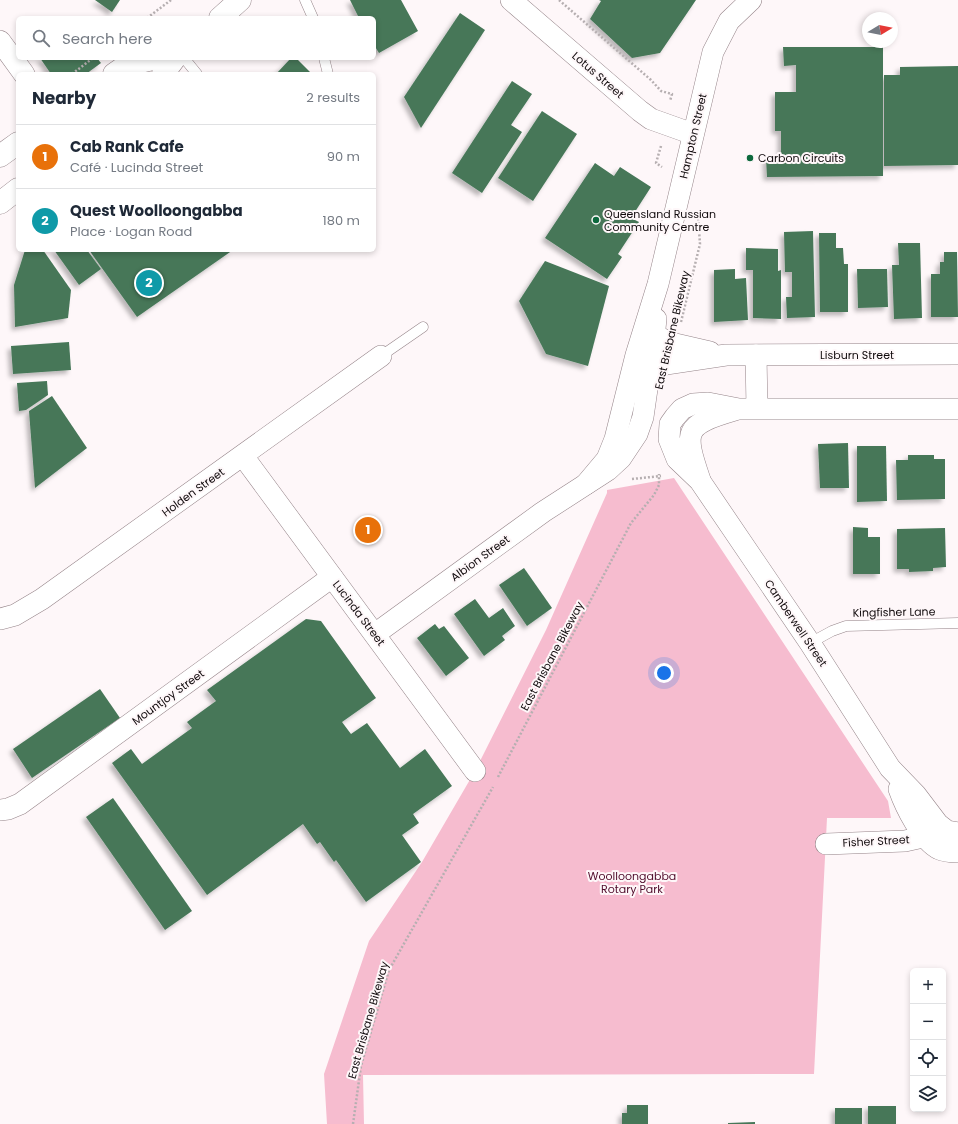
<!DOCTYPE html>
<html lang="en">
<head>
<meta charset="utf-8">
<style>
	body { margin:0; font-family:Poppins,sans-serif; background:#f2f2f3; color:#1f2937 }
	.controls { position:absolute; right:12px; bottom:12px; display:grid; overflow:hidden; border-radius:6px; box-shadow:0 2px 6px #0003 }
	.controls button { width:36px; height:36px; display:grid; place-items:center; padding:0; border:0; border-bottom:1px solid #e0e1e3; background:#fff; color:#1f2937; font:20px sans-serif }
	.compass { position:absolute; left:862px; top:12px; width:36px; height:36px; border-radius:50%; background:#fff; box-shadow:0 2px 6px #0003; rotate:80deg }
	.you { position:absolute; left:664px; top:673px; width:14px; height:14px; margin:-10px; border:3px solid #fff; border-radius:50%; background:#1a73e8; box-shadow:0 0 0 6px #1a73e833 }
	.badge { display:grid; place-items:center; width:26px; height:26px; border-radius:50%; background:#b45309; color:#fff; font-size:13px; font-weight:700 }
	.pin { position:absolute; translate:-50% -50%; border:2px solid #fff; box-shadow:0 1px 4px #0006 }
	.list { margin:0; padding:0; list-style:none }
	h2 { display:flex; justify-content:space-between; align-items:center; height:52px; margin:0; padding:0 16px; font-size:17px }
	h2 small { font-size:13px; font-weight:400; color:#747a83 }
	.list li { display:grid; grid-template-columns:26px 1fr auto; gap:12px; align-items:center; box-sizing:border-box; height:64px; padding:0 16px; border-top:1px solid #e0e1e3 }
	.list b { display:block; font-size:15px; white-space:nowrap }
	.list p { margin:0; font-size:13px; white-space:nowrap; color:#747a83 }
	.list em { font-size:13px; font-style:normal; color:#747a83 }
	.icon { flex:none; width:22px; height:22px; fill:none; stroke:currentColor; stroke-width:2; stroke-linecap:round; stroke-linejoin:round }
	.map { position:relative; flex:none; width:958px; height:1124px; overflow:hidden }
	.search { position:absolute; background:#fff; box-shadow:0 2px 6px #0003; left:16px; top:16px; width:360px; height:44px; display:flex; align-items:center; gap:10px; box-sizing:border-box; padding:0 14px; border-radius:6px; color:#747a83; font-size:15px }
	.panel { position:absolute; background:#fff; box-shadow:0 2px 6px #0003; left:16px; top:72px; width:360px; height:180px; border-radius:6px }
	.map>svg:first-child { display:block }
	.green { fill:#f6bccf }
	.building { fill:#467758; filter:url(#shadow) }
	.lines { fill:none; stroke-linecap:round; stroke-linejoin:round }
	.lane-casing { stroke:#958489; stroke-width:11 }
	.street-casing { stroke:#958489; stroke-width:22 }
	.primary-casing { stroke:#958489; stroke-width:23 }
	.path { stroke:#b6afb1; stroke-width:2.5; stroke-dasharray:2 2; stroke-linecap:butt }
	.lane { stroke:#fff; stroke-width:10 }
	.street { stroke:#fff; stroke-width:21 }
	.primary { stroke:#fff; stroke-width:22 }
	.poi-dot { fill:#0d693d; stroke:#fef7f9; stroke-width:1.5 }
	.labels { text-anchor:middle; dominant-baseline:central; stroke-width:4; stroke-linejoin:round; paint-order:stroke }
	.street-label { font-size:11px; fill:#100a0c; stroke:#fef7f9 }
	.poi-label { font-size:11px; fill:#100a0c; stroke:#fef7f9; text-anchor:start }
	.park-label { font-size:11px; fill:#500c2b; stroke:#fef7f9 }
</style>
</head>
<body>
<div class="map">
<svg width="958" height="1124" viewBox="0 0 958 1124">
	<defs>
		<filter id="shadow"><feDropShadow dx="-3.5" dy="3.5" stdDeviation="2" flood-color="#0004"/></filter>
	</defs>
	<rect width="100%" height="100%" fill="#fef7f9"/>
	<polygon class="green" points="674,478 888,801 891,818 827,818 814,1074 363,1075 364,1124 327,1124 324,1074 369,941 422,862 475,771 546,630 607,493 607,490"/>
	<g class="building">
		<polygon points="95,0 120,0 112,12"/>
		<polygon points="350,0 401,0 418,31 379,53 374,45 374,18 359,18"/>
		<polygon points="599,0 696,0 660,53 632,58 590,19 601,1"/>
		<polygon points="460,13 485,30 421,128 404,97"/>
		<polygon points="783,47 883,47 883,176 767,177 766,158 781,158 781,131 775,131 775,92 796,92 796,65 784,66"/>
		<polygon points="40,58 97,58 101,63 86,74 51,74"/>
		<polygon points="291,58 296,58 312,74 276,74"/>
		<polygon points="958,66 958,165 884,166 884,75 900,75 900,67"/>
		<polygon points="512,81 532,94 511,125 522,132 482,193 452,173"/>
		<polygon points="542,111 577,134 533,201 498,178"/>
		<polygon points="595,163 614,176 620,167 651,187 631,218 639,222 618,254 622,257 607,279 545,238"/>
		<polygon points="813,231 815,317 787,318 786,297 792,297 792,272 785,272 784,232"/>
		<polygon points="819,233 836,233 836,248 843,248 844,264 848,264 848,312 820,312"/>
		<polygon points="898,243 920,243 922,318 894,319 892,265 899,265"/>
		<polygon points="746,248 778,249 778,271 781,270 781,319 753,318 753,270 746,270"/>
		<polygon points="25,250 43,250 71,290 68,318 15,327 14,285"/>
		<polygon points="54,250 87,250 101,269 79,285"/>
		<polygon points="89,250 233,250 137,317"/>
		<polygon points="944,252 957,252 958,317 931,317 931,274 940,274 940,262 944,262"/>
		<polygon points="545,261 609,286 588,366 546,354 519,301"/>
		<polygon points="735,269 735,279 746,278 748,320 714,322 714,270"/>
		<polygon points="857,269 887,269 888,307 858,308"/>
		<polygon points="69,342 71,370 13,374 11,346"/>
		<polygon points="47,381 48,395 26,410 19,411 17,383"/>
		<polygon points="52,396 87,448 35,488 29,411"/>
		<polygon points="848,443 849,488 820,488 818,444"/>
		<polygon points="857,446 886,446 887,501 857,502"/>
		<polygon points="908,455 934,455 934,459 945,459 945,499 897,500 896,460 908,460"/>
		<polygon points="853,527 868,528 868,537 880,537 880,574 853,574"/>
		<polygon points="945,528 946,567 933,568 933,571 909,572 909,569 897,569 897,529"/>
		<polygon points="524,568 552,608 527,626 499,585"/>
		<polygon points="475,599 489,618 503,608 515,626 502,636 505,640 484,656 454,614"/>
		<polygon points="306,619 321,621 376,698 342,722 351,734 367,723 400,768 425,749 452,786 413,814 419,823 402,835 421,862 366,902 336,860 334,862 320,842 317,844 303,824 207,895 112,763 131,749 142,764 192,728 187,722 216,701 207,690"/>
		<polygon points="435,624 439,629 444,626 469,658 446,676 417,638"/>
		<polygon points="100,689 120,718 32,778 13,749"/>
		<polygon points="113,798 192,911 165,930 86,817"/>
		<polygon points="627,1105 648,1105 648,1124 622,1124 622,1113 627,1113"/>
		<rect x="868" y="1106" width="28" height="18"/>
		<rect x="835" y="1108" width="27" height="16"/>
		<polygon points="755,1122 755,1124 728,1124 728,1123"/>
	</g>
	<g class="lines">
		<g class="lane-casing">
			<g id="lane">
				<polyline points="305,0 313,18"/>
				<polyline points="184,58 197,74"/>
				<polyline points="324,58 328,74"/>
				<polyline points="381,356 423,327"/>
				<polyline points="810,643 832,631 846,626 958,623"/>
			</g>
		</g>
		<g class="street-casing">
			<g id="street">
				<polyline points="511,0 640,111 651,119 693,134"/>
				<polyline points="0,41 24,74"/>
				<polyline points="654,335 671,343 710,352"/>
				<polyline points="756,355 757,408"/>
				<polyline points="650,371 666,364 726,355 958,354"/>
				<polyline points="958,409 739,409 708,403 693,404 682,409 675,417 670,424 669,439 677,459 700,481 810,643 890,768 916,795 938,824 947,831 958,833"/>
				<polyline points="243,456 475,771"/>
				<path d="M700,480C683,430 684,425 735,410"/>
				<polyline points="586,484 607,459 615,439 636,355 658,284 713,52 729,21 751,0"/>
				<polyline points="0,619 15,615 42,599 381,356"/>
				<polyline points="375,634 543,512 608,470 621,458 637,434 643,417 653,347 656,319"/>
				<path d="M899,789C905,806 922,841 939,849C945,852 952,852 958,852"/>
				<polyline points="0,810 8,809 20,804 332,577"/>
				<polyline points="826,844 905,841 923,837 942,828"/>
			</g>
		</g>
		<g class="primary-casing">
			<g id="primary">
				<polyline points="220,18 240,0"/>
				<polyline points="114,74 127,65 157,58"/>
				<polyline points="163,74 175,58"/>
				<polyline points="0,156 18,143"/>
				<polyline points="0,203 18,189"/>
			</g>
		</g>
		<g class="path">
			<polyline points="559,0 651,80 661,91 672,94 670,101"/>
			<polyline points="147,18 171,0"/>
			<polyline points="72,74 93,58"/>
			<polyline points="661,146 656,163 662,167"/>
			<polyline points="681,322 700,244 698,216"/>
			<polyline points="632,479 661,476"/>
			<polyline points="498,777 631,523 654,495 659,485 659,474"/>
			<polyline points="353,1124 361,1066 389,970 493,787"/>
		</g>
		<use href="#lane" class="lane"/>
		<use href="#street" class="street"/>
		<use href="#primary" class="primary"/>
	</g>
	<g class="poi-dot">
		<circle cx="750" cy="158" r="4"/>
		<circle cx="596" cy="220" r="4"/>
	</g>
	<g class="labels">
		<g class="street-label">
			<text transform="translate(598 75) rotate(41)">Lotus Street</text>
			<text transform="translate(693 136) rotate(-77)">Hampton Street</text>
			<text transform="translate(672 330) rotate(-77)">East Brisbane Bikeway</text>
			<text x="857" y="355">Lisburn Street</text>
			<text transform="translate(193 492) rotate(-36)">Holden Street</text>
			<text transform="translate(480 558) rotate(-36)">Albion Street</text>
			<text transform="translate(894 612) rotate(-1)">Kingfisher Lane</text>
			<text transform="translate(359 613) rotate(53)">Lucinda Street</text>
			<text transform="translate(796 623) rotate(56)">Camberwell Street</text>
			<text transform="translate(552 656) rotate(-62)">East Brisbane Bikeway</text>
			<text transform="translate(168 697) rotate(-36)">Mountjoy Street</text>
			<text transform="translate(876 841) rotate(-3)">Fisher Street</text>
			<text transform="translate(368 1020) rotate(-74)">East Brisbane Bikeway</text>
		</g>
		<g class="poi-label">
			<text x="758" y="158">Carbon Circuits</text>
			<text x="604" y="214">Queensland Russian<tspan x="604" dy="13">Community Centre</tspan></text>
		</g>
		<g class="park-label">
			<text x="632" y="876">Woolloongabba<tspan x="632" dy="13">Rotary Park</tspan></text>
		</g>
	</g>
</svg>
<div class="controls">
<button>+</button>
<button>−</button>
<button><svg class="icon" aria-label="locate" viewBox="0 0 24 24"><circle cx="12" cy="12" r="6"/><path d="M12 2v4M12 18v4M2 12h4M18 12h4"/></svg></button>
<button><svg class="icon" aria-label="layers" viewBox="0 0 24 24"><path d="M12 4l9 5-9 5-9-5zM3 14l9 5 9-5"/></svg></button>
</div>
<svg class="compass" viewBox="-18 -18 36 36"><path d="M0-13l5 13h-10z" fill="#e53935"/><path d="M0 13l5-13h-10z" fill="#747a83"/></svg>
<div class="you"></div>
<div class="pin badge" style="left:368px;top:530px;background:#e8710a">1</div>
<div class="pin badge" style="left:149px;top:283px;background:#0f9aa8">2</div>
<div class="search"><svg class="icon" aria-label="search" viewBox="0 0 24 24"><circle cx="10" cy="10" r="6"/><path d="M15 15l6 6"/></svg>Search here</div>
<section class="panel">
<h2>Nearby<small>2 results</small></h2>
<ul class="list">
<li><span class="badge" style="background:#e8710a">1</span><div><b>Cab Rank Cafe</b><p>Café · Lucinda Street</p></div><em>90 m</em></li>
<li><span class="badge" style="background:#0f9aa8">2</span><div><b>Quest Woolloongabba</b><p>Place · Logan Road</p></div><em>180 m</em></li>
</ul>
</section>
</div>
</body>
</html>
